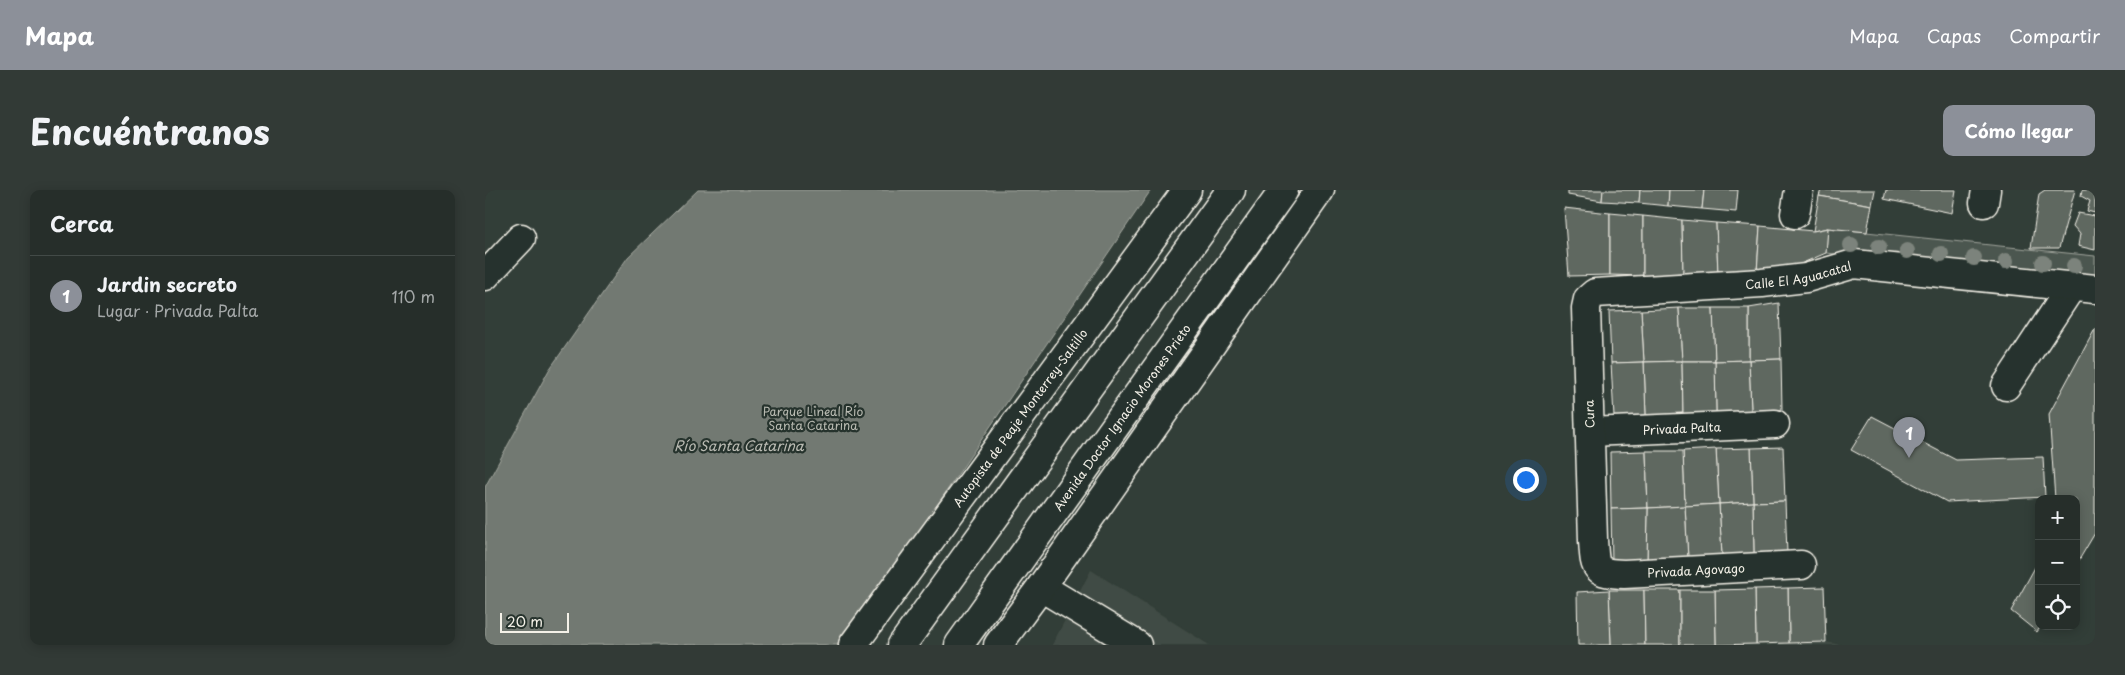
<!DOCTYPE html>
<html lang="es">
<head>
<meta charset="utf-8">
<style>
	body { margin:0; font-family:"Playpen Sans",sans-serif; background:#323a36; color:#f1f3f6 }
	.controls { position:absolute; right:15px; bottom:15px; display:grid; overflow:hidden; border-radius:10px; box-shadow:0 2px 12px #0003 }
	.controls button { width:45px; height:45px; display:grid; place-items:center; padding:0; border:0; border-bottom:1px solid #424a47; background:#262e2a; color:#f1f3f6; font:25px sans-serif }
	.scale { position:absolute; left:15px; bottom:12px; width:69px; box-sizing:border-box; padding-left:5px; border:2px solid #f4f1e8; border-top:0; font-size:14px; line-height:18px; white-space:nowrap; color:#f4f1e8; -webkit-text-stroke:4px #26332d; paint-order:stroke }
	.you { position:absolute; left:1040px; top:289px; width:18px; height:18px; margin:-12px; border:4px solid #fff; border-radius:50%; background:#1a73e8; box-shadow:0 0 0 8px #1a73e833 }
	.badge { display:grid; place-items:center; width:32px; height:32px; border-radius:50%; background:#8c9099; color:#fff; font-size:16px; font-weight:700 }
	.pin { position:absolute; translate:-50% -41px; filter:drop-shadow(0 1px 2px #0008) }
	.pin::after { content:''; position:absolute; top:26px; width:18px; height:15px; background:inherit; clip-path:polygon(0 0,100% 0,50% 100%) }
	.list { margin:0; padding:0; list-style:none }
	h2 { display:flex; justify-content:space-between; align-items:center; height:65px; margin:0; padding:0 20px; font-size:21px }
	h2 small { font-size:16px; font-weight:400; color:#a4a8a8 }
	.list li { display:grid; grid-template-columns:32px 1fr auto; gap:15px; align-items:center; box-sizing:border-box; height:80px; padding:0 20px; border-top:1px solid #424a47 }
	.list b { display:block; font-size:19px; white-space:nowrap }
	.list p { margin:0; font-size:16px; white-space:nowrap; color:#a4a8a8 }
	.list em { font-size:16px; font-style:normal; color:#a4a8a8 }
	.icon { flex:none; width:28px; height:28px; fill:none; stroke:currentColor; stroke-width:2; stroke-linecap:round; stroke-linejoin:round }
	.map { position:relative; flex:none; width:1610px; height:455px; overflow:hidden; border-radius:10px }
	header { display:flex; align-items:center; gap:30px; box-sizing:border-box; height:70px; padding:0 25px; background:#8c9099; color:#fff }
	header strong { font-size:24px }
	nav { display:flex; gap:28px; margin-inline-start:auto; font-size:18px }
	.intro { display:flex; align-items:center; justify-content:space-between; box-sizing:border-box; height:120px; padding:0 30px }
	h1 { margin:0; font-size:35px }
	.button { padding:12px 22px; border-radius:10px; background:#8c9099; color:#fff; font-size:18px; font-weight:700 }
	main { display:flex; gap:30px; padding:0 30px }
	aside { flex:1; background:#262e2a; border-radius:10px; box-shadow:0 2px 12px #0003 }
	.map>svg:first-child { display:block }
	.built { fill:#404b44 }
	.green { fill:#4c564f; stroke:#a0a49c }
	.water { fill:#727972; stroke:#a6a9a1 }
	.building { fill:#5f6861; stroke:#f4f1e8 }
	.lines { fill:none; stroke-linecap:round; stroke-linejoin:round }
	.minor-casing { stroke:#f4f1e8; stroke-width:31 }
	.major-casing { stroke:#f4f1e8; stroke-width:31 }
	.highway-casing { stroke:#f4f1e8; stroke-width:31 }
	.minor { stroke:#26332d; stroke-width:28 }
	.major { stroke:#26332d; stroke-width:28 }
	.highway { stroke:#26332d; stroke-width:28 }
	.tree { fill:#7c837b }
	.labels { text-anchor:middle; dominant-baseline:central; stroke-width:4.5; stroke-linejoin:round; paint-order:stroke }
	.street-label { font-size:12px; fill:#f4f1e8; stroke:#26332d }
	.park-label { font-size:12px; fill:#b9bbb2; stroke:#26332d }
	.water-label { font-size:14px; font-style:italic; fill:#babbb3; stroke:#26332d }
</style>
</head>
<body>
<header>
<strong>Mapa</strong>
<nav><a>Mapa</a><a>Capas</a><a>Compartir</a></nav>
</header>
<div class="intro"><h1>Encuéntranos</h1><a class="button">Cómo llegar</a></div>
<main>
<aside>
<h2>Cerca<small></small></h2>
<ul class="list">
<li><span class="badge">1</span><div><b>Jardin secreto</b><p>Lugar · Privada Palta</p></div><em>110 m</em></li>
</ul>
</aside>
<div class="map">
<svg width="1610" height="455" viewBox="0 0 1610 455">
	<rect width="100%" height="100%" fill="#323e38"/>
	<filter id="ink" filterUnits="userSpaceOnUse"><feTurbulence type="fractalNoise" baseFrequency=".02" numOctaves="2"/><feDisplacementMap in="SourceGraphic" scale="10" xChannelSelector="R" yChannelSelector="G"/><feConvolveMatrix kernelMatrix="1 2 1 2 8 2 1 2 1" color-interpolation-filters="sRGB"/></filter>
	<g filter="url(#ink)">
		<g class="built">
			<polygon points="606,380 724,455 567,455"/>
			<polygon points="1341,452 1356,455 1241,455 1304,453"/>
		</g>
		<polygon class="green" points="1343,38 1610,66 1610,91 1341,63"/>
		<polygon class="water" points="213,0 666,0 357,455 0,455 0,297 64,180 143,67"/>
		<g class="building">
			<polygon points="1083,0 1118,0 1117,11 1083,5"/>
			<polygon points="1118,0 1155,0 1154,13 1117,11"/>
			<polygon points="1155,0 1184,0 1183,16 1154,13"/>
			<polygon points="1184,0 1219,0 1217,19 1183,16"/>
			<polygon points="1219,0 1253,0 1251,22 1217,19"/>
			<polygon points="1336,0 1390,0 1387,15 1334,6"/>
			<polygon points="1401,0 1471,0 1467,23 1399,9"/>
			<polygon points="1560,0 1590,0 1574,58 1546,58 1554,4"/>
			<polygon points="1597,0 1610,0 1610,23 1602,21 1605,11 1596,6"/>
			<polygon points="1334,6 1387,15 1382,42 1343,38 1328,41"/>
			<polygon points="1079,18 1125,23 1125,85 1084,86"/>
			<polygon points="1125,23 1158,26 1158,86 1125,85"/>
			<polygon points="1593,23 1610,26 1610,60 1593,56 1595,44 1588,36"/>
			<polygon points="1158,26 1197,30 1198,83 1158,86"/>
			<polygon points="1197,30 1231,33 1233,84 1198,83"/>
			<polygon points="1231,33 1275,36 1272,82 1233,84"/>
			<polygon points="1275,36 1328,41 1343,38 1341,63 1306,78 1272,82"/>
			<polygon points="1294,113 1296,169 1264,170 1264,118"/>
			<polygon points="1194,118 1197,171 1159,172 1156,120"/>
			<polygon points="1194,118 1228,118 1230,171 1197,171"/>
			<polygon points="1228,118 1264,118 1264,170 1230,171"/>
			<polygon points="1156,120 1159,172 1126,173 1124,121"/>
			<polygon points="1610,139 1610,343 1591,375 1591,309 1570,309 1564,224"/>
			<polygon points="1296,169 1297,220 1266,221 1264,170"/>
			<polygon points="1264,170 1266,221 1231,222 1230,171"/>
			<polygon points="1197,171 1198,224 1161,226 1159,172"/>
			<polygon points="1197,171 1230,171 1231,222 1198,224"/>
			<polygon points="1159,172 1161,226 1129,227 1126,173"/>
			<polygon points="1387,226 1471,270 1558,267 1560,307 1462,312 1366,260"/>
			<polygon points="1298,257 1300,311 1268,312 1266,258"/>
			<polygon points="1266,258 1268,312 1234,314 1231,259"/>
			<polygon points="1231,259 1234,314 1200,316 1198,261"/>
			<polygon points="1161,261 1163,318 1126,319 1125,262"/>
			<polygon points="1161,261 1198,261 1200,316 1163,318"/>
			<polygon points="1300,311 1302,363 1269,365 1268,312"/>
			<polygon points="1268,312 1269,365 1237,366 1234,314"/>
			<polygon points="1234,314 1237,366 1203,369 1200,316"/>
			<polygon points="1200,316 1203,369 1162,371 1163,318"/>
			<polygon points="1163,318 1162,371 1127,373 1126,319"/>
			<polygon points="1554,370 1554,436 1556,436 1552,442 1526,421"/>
			<polygon points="1339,397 1341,452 1304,453 1303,398"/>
			<polygon points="1303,398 1304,453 1271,454 1270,399"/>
			<polygon points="1270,399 1271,454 1231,455 1230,400"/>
			<polygon points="1124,400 1159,400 1160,455 1126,455"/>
			<polygon points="1124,400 1126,455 1093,455 1092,402"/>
			<polygon points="1159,400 1195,400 1195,455 1160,455"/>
			<polygon points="1195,400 1230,400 1231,455 1195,455"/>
		</g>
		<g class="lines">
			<g class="minor-casing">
				<g id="minor">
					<polyline points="1499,13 1501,0"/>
					<polyline points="1310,24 1314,0"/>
					<polyline points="0,86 36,48"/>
					<polyline points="1521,196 1587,96"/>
					<path id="s1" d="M1105,242L1290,234"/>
					<path id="s2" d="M1316,375L1139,384C1108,383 1110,378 1108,350L1101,118L1103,109L1110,103L1277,93L1321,88L1369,74L1610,99"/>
					<polyline points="556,397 652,455"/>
				</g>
			</g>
			<g class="major-casing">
				<g id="major">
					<path id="s3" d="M474,455L799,0"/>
					<polyline points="513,455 556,397 835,0"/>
				</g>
			</g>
			<g class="highway-casing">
				<g id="highway">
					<path id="s4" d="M368,455L702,0"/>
					<polyline points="417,455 746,0"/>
				</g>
			</g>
			<use href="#minor" class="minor"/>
			<use href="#major" class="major"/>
			<use href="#highway" class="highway"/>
		</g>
		<g class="tree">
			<circle cx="1366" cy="55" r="8"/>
			<circle cx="1394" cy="57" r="8"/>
			<circle cx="1422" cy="61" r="8"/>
			<circle cx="1456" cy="64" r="8"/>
			<circle cx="1489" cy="68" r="8"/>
			<circle cx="1521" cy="71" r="8"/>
			<circle cx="1558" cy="73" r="8"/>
			<circle cx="1589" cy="76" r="8"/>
		</g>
	</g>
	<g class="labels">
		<g class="street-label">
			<text stroke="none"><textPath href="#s2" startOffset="688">Calle El Aguacatal</textPath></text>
			<text transform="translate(1104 224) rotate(-92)">Cura</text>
			<text stroke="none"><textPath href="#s4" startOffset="282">Autopista de Peaje Monterrey-Saltillo</textPath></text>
			<text stroke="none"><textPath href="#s3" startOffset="280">Avenida Doctor Ignacio Morones Prieto</textPath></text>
			<text stroke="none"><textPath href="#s1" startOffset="92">Privada Palta</textPath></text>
			<text transform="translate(1211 380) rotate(-3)">Privada Agovago</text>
		</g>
		<g class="park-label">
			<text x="328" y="221">Parque Lineal Río<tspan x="328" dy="14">Santa Catarina</tspan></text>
		</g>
		<g class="water-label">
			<text x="254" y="255">Río Santa Catarina</text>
		</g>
	</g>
</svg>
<div class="controls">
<button>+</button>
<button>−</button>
<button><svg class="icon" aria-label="locate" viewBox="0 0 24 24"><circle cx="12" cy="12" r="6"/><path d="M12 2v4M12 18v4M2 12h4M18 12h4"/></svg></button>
</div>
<div class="scale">20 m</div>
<div class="you"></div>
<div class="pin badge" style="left:1424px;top:268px">1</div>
</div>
</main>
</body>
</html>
